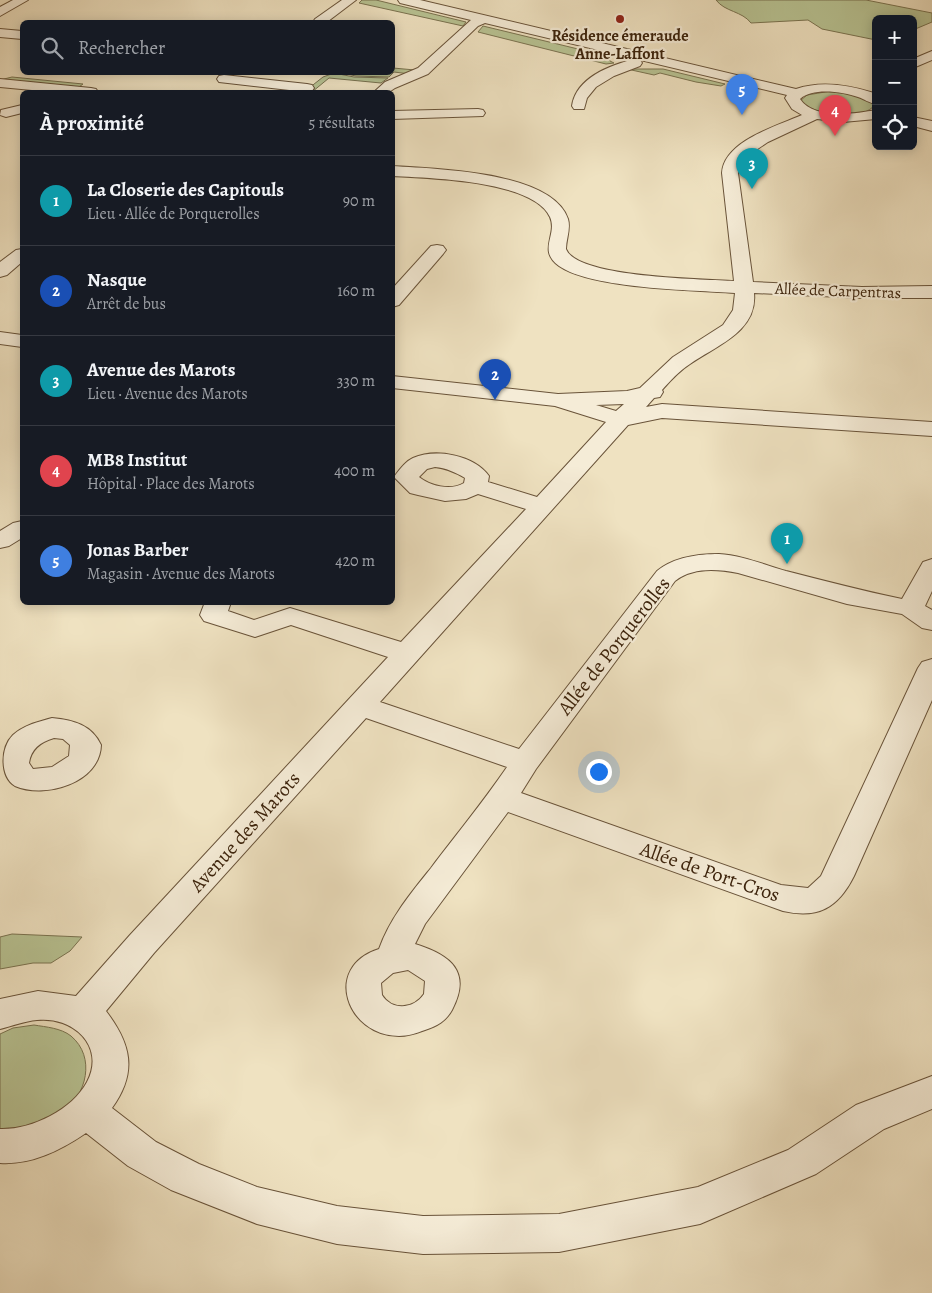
<!DOCTYPE html>
<html lang="fr">
<head>
<meta charset="utf-8">
<style>
	body { margin:0; font-family:Alegreya,serif; background:#242831; color:#f1f3f6 }
	.controls { position:absolute; right:15px; top:15px; display:grid; overflow:hidden; border-radius:8px; box-shadow:0 2px 12px #0003 }
	.controls button { width:45px; height:45px; display:grid; place-items:center; padding:0; border:0; border-bottom:1px solid #363941; background:#171b24; color:#f1f3f6; font:25px sans-serif }
	.you { position:absolute; left:598px; top:771px; width:18px; height:18px; margin:-12px; border:4px solid #fff; border-radius:50%; background:#1a73e8; box-shadow:0 0 0 8px #1a73e833 }
	.badge { display:grid; place-items:center; width:32px; height:32px; border-radius:50%; background:#ea580c; color:#fff; font-size:16px; font-weight:700 }
	.pin { position:absolute; translate:-50% -41px; filter:drop-shadow(0 1px 2px #0008) }
	.pin::after { content:''; position:absolute; top:26px; width:18px; height:15px; background:inherit; clip-path:polygon(0 0,100% 0,50% 100%) }
	.list { margin:0; padding:0; list-style:none }
	h2 { display:flex; justify-content:space-between; align-items:center; height:65px; margin:0; padding:0 20px; font-size:21px }
	h2 small { font-size:16px; font-weight:400; color:#9ea1a6 }
	.list li { display:grid; grid-template-columns:32px 1fr auto; gap:15px; align-items:center; box-sizing:border-box; height:90px; padding:0 20px; border-top:1px solid #363941 }
	.list b { display:block; font-size:19px; white-space:nowrap }
	.list p { margin:0; font-size:16px; white-space:nowrap; color:#9ea1a6 }
	.list em { font-size:16px; font-style:normal; color:#9ea1a6 }
	.icon { flex:none; width:28px; height:28px; fill:none; stroke:currentColor; stroke-width:2; stroke-linecap:round; stroke-linejoin:round }
	.map { position:relative; flex:none; width:932px; height:1293px; overflow:hidden }
	.search { position:absolute; background:#171b24; box-shadow:0 2px 12px #0003; left:20px; top:20px; width:375px; height:55px; display:flex; align-items:center; gap:12px; box-sizing:border-box; padding:0 18px; border-radius:8px; color:#9ea1a6; font-size:19px }
	.panel { position:absolute; background:#171b24; box-shadow:0 2px 12px #0003; left:20px; top:90px; width:375px; height:515px; border-radius:8px }
	.map>svg:first-child { display:block }
	.green { fill:#b8c393; stroke:#7a7350 }
	.lines { fill:none; stroke-linecap:round; stroke-linejoin:round }
	.minor-casing { stroke:#695339; stroke-width:2 }
	.minor { fill:#f5ecd7; fill-rule:evenodd }
	.poi-dot { fill:#8f2418; stroke:#f5ecd7; stroke-width:2 }
	.labels { text-anchor:middle; dominant-baseline:central; stroke-width:4.5; stroke-linejoin:round; paint-order:stroke }
	.far-poi-label { font-size:16px; font-weight:bold; fill:#3c230c; stroke:#f5ecd7 }
	.far-street-label { font-size:16px; fill:#3c230c; stroke:#f5ecd7 }
	.street-label { font-size:20px; fill:#3c230c; stroke:#f5ecd7 }
</style>
</head>
<body>
<div class="map">
<svg width="932" height="1293" viewBox="0 0 932 1293">
	<rect width="100%" height="100%" fill="#efe2c1"/>
	<filter id="stains"><feTurbulence type="fractalNoise" baseFrequency=".004" numOctaves="4"/><feColorMatrix values="0 0 0 0 .2 0 0 0 0 .09 0 0 0 0 .02 0 0 0 .5 -.17"/></filter>
	<radialGradient id="worn" r=".72"><stop offset=".6" stop-color="#630" stop-opacity="0"/><stop offset="1" stop-color="#630" stop-opacity=".3"/></radialGradient>
	<g class="green">
		<polygon points="362,0 376,0 466,22 463,26 359,3"/>
		<path d="M716,0H866L932,13V22L913,30V19H876V40L822,29L808,20L751,23C742,11 725,12 716,0Z"/>
		<polygon points="483,26 607,56 610,61 614,63 606,64 478,32"/>
		<polygon points="393,68 415,70 410,74 394,72 389,77 356,76 341,73 392,72"/>
		<polygon points="627,69 663,69 725,84 721,86 696,82 660,73 654,75"/>
		<polygon points="334,73 354,77 388,78 381,83 329,78 312,92 304,92 323,77"/>
		<polygon points="12,77 83,84 79,87 0,80"/>
		<path d="M831,91L853,94L872,102L873,107C857,122 815,115 800,101L807,95Z"/>
		<polygon points="12,934 82,937 70,951 51,963 33,963 0,969 0,937"/>
		<path d="M34,1025C46,1027 61,1028 71,1036C96,1057 87,1095 62,1113C53,1120 13,1130 0,1135V1034L13,1028Z"/>
	</g>
	<g class="lines">
		<g class="minor-casing">
			<g id="minor">
				<polygon points="13,0 28,0 0,16 0,7"/>
				<polygon points="342,0 356,0 327,22 313,22 315,19"/>
				<path d="M398,0H420L796,89C822,80 849,85 874,93L876,104C869,103 864,99 858,97C843,92 813,87 800,99C814,120 854,114 876,110V119L843,122L817,119L768,142L741,160L738,173L753,282L862,287L932,286V298H862L754,293C758,332 715,346 690,364C679,371 670,381 662,390L663,392L660,397L654,398L646,407L662,404L932,422V436L662,418L628,425L380,702L519,749L657,571C674,557 698,554 719,554C741,555 765,565 786,571C825,581 863,591 902,599L923,562L932,559V591L925,606L932,610V630L922,628L902,614L847,604L738,573C717,569 693,567 675,581L536,769L521,793L781,885L808,888L821,876L918,668L922,662L932,659V700L854,876C838,908 818,919 783,911L508,812L425,924L415,944C451,955 472,972 452,1010C446,1021 437,1026 425,1030C417,1033 408,1036 399,1036C347,1036 322,967 379,949C390,918 411,893 431,868C456,835 483,802 507,767L366,718L154,953L106,1011C131,1044 138,1072 112,1108L156,1142L199,1164L257,1187L337,1206L423,1216L559,1214L698,1187L788,1150L856,1105L932,1076V1109L884,1129L816,1174L714,1218L700,1224L559,1252L423,1254L337,1244L257,1224L171,1190L128,1166L86,1133C61,1150 32,1165 0,1163V1129C31,1130 72,1110 87,1082C106,1046 73,1016 37,1020C25,1021 12,1026 0,1029V999L38,991L76,996L130,935L388,657L291,625L255,637L204,621L200,615L205,602H231L228,611L254,620L290,608L401,642L526,509L478,494L466,499L445,501L418,495L410,493L394,477C399,470 406,461 413,458C436,448 474,455 489,476L488,482L537,497L606,422L555,406L392,388V376L558,394L627,391L640,388L673,357L723,325L733,310L735,293C693,290 592,289 559,266C537,250 558,235 550,217C533,180 428,178 392,176V166C435,169 552,171 568,219C571,229 566,239 566,249C577,278 704,279 734,281L722,173C724,141 777,126 802,115L792,109L785,98L787,95L485,23L478,26L428,74L395,88L389,92H374L385,82L418,68L471,20L400,3ZM624,404L616,411L596,405ZM435,467C446,468 455,472 465,478L464,483C451,491 430,486 419,477L427,469ZM408,970L425,981L424,994C414,1009 392,1011 382,995L381,983L393,973Z"/>
				<polygon points="0,29 22,31 22,39 0,37"/>
				<polygon points="932,51 932,60 913,68 913,59"/>
				<path d="M635,59L640,60L642,63L640,66L614,76L596,87L587,98L584,109H574L572,106C576,78 610,65 635,59Z"/>
				<polygon points="224,75 307,84 312,85 314,88 312,91 307,92 219,82 217,79 219,76"/>
				<polygon points="0,79 91,88 96,89 98,92 53,92 0,87"/>
				<polygon points="22,105 22,113 6,117 0,115 1,110"/>
				<polygon points="478,109 483,110 485,113 483,116 392,119 392,111"/>
				<polygon points="913,117 932,121 932,131 913,126"/>
				<polygon points="437,245 443,246 446,250 443,254 399,305 392,307 392,289 431,246"/>
				<polygon points="22,249 22,262 7,275 0,277 0,262 16,250"/>
				<polygon points="0,332 22,335 22,347 0,344"/>
				<polygon points="22,521 22,538 9,546 0,548 0,531 13,523"/>
				<path d="M52,718C73,720 92,725 101,745C100,783 45,799 15,786C0,777 0,748 13,735C24,725 38,722 52,718ZM54,738L63,739L70,745L69,756L52,767L33,769L29,763C31,749 40,742 54,738Z"/>
			</g>
		</g>
		<use href="#minor" class="minor"/>
	</g>
	<circle class="poi-dot" cx="620" cy="19" r="5"/>
	<g class="labels">
		<g class="far-poi-label">
			<text x="620" y="36">Résidence émeraude<tspan x="620" dy="18">Anne-Laffont</tspan></text>
		</g>
		<g class="far-street-label">
			<text transform="translate(838 291) rotate(2)">Allée de Carpentras</text>
		</g>
		<g class="street-label">
			<text transform="translate(614 646) rotate(-52)">Allée de Porquerolles</text>
			<text transform="translate(245 832) rotate(-48)">Avenue des Marots</text>
			<text transform="translate(710 872) rotate(19)">Allée de Port-Cros</text>
		</g>
	</g>
	<rect width="100%" height="100%" filter="url(#stains)"/>
	<rect width="100%" height="100%" fill="url(#worn)"/>
</svg>
<div class="controls">
<button>+</button>
<button>−</button>
<button><svg class="icon" aria-label="locate" viewBox="0 0 24 24"><circle cx="12" cy="12" r="6"/><path d="M12 2v4M12 18v4M2 12h4M18 12h4"/></svg></button>
</div>
<div class="you"></div>
<div class="pin badge" style="left:787px;top:564px;background:#0f9aa8">1</div>
<div class="pin badge" style="left:495px;top:400px;background:#1a4fb4">2</div>
<div class="pin badge" style="left:752px;top:189px;background:#0f9aa8">3</div>
<div class="pin badge" style="left:835px;top:136px;background:#e0444e">4</div>
<div class="pin badge" style="left:742px;top:115px;background:#3f7fe0">5</div>
<div class="search"><svg class="icon" aria-label="search" viewBox="0 0 24 24"><circle cx="10" cy="10" r="6"/><path d="M15 15l6 6"/></svg>Rechercher</div>
<section class="panel">
<h2>À proximité<small>5 résultats</small></h2>
<ul class="list">
<li><span class="badge" style="background:#0f9aa8">1</span><div><b>La Closerie des Capitouls</b><p>Lieu · Allée de Porquerolles</p></div><em>90 m</em></li>
<li><span class="badge" style="background:#1a4fb4">2</span><div><b>Nasque</b><p>Arrêt de bus</p></div><em>160 m</em></li>
<li><span class="badge" style="background:#0f9aa8">3</span><div><b>Avenue des Marots</b><p>Lieu · Avenue des Marots</p></div><em>330 m</em></li>
<li><span class="badge" style="background:#e0444e">4</span><div><b>MB8 Institut</b><p>Hôpital · Place des Marots</p></div><em>400 m</em></li>
<li><span class="badge" style="background:#3f7fe0">5</span><div><b>Jonas Barber</b><p>Magasin · Avenue des Marots</p></div><em>420 m</em></li>
</ul>
</section>
</div>
</body>
</html>
